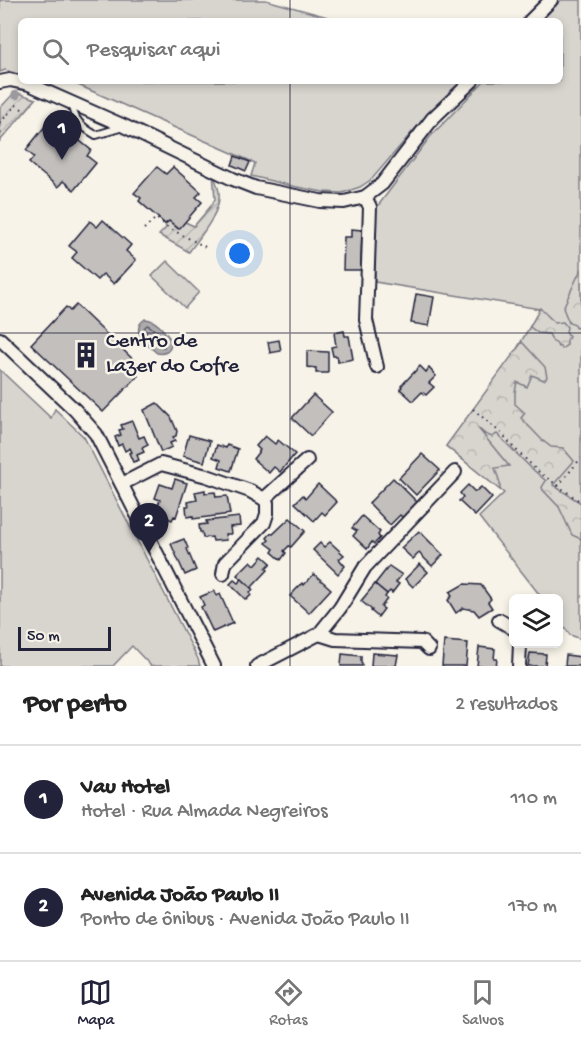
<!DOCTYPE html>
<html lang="pt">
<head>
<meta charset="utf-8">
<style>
	body { margin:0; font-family:"Gochi Hand",sans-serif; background:#f6f6f6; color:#222 }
	.controls { position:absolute; right:18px; bottom:18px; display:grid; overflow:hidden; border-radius:9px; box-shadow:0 3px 9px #0003 }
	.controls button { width:54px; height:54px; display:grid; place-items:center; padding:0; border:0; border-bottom:2px solid #e0e0e0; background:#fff; color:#222; font:30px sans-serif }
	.scale { position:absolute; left:18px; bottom:15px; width:93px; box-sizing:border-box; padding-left:6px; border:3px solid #22223b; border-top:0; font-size:16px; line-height:21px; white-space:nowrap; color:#22223b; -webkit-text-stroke:4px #f7f3e8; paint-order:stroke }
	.you { position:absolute; left:240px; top:254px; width:21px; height:21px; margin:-15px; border:4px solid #fff; border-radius:50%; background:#1a73e8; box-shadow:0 0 0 9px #1a73e833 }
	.badge { display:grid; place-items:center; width:39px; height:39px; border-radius:50%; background:#22223b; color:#fff; font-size:20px; font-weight:700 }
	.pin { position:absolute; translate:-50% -50px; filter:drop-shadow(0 2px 3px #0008) }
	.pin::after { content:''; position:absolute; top:32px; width:21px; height:18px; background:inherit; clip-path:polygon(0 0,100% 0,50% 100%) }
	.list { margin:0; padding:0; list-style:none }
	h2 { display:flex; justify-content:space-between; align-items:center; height:78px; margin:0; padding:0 24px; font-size:26px }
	h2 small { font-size:20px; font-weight:400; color:#767676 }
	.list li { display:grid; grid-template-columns:39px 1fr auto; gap:18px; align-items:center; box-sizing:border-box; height:108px; padding:0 24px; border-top:2px solid #e0e0e0 }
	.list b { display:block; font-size:22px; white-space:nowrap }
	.list p { margin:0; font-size:20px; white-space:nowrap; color:#767676 }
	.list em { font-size:20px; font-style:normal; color:#767676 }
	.icon { flex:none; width:33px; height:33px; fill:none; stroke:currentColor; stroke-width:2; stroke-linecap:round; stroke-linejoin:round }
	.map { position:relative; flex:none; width:581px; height:666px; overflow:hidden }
	.search { position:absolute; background:#fff; box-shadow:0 3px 9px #0003; left:18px; right:18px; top:18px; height:66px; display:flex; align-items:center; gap:15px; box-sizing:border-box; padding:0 21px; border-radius:9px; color:#767676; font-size:22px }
	.sheet { height:294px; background:#fff }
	nav { display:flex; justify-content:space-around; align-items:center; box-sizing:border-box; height:84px; border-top:2px solid #e0e0e0; background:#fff; font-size:16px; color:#767676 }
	nav a { display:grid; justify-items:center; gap:3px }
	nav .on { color:#22223b }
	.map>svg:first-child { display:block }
	.grass { fill:#d8d5cf; stroke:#7d7c85; stroke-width:1.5 }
	.forest { fill:url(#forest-crowns); stroke:#7d7c85; stroke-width:1.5 }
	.garden { fill:url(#garden-furrows); stroke:#7d7c85; stroke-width:1.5 }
	.water { fill:#aeabad; stroke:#76747f; stroke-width:1.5 }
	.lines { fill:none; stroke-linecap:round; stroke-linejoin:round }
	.shore { stroke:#5a5969; stroke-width:1.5 }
	.building { fill:#c2bfbd; stroke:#22223b; stroke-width:1.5 }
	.service-casing { stroke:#22223b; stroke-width:10 }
	.minor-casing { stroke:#22223b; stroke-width:16 }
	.path { stroke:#22223b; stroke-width:2; stroke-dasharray:1.5 4.5; stroke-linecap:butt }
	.service { stroke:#f7f3e8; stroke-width:6 }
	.minor { stroke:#f7f3e8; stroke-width:12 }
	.tree { fill:#9b999d }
	.grid { fill:none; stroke:#22223b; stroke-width:1.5; stroke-opacity:0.55 }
	.labels { text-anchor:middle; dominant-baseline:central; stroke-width:5; stroke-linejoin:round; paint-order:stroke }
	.poi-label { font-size:22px; fill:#22223b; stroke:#f7f3e8; text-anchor:start }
</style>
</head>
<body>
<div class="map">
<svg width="581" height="666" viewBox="0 0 581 666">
	<defs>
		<pattern id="forest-crowns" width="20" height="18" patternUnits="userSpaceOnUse" patternTransform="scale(1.5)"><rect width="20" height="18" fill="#d8d5cf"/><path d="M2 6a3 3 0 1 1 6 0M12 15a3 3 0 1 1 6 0" fill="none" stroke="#b9b7b3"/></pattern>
		<pattern id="garden-furrows" width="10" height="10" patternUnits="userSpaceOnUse" patternTransform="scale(1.5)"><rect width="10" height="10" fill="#d8d5cf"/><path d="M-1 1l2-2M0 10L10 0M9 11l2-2" fill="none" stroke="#b9b7b3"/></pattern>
	</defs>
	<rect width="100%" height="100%" fill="#f7f3e8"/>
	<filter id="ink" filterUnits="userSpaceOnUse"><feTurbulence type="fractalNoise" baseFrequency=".0167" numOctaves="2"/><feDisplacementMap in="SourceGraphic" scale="12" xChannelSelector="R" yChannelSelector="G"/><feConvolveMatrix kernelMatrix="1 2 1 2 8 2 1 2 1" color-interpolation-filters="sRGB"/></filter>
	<g filter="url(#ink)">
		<g class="grass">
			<polygon points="0,0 266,0 342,21 21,21 21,75 5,70 0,72"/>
			<polygon points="561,0 581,0 581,639 570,635 559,620 558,598 542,598 479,517 504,493 446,446 514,354 540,309 375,282 374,211 430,137 484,81 560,81 560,21 541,21"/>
			<polygon points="69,81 463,81 413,131 372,179 360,187 342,193 323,192 292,186 251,176 255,163"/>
			<polygon points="167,261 199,292 185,308 152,276"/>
			<polygon points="0,370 51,418 55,409 84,437 198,659 200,666 151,666 132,646 113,666 0,666"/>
		</g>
		<g class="forest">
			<polygon points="581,269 581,326 576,328 575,325 569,323 563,308"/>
			<polygon points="540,308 555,323 563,322 567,327 566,332 569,337 567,340 567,345 561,349 560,346 558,347 556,343 553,342 549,334 538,333 530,327"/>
			<polygon points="522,342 545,367 547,377 544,380 532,375 527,387 517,382 515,392 515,404 525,413 521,418 542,440 551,447 563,448 574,461 553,485 581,503 581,539 572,535 559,507 543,490 542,487 546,481 530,467 497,434 492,437 485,434 477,427 509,466 495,468 500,483 500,490 446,446"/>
		</g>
		<g class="garden">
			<polygon points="15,92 36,99 0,141 0,108"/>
			<path d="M213,173C215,179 218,186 219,192C222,211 200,237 189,252L159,235L166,228L165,224L169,221L178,229L185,222L194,226L211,206L215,199Z"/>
		</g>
		<path class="water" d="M145,319C156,319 165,332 171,340C172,349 167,355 157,353C147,345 129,330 145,319Z"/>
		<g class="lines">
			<path class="shore" d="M147,325C154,328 162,337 165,344L164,347H161C155,344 146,335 144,328Z"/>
		</g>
		<g class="building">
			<polygon points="59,124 91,150 87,156 96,163 74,190 63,181 58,187 29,163 34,157 26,150 46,125 54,131"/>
			<polygon points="235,156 250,162 246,171 232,165"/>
			<polygon points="157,167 166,174 173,167 201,192 196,197 202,202 179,229 169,221 165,224 139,201 141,198 134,193"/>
			<polygon points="103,220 131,245 126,251 136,260 114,284 103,274 97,280 72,258 77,252 69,246 90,221 97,227"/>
			<polygon points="351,229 362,230 361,270 343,270 344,237 351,237"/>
			<polygon points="416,294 434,297 429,326 411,323"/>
			<polygon points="76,305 140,366 135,372 138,376 103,412 31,344 66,307 70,311"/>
			<polygon points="344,331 345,336 349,336 353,359 338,362 337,356 333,356 331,347 336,346 334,333"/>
			<polygon points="279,340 281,351 270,353 268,342"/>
			<polygon points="307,351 328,352 328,373 316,373 316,368 307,367"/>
			<polygon points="420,366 426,372 429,368 436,376 429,383 434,387 426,395 422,392 413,401 400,389 402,387 401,386"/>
			<polygon points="313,395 332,412 311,436 292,418"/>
			<polygon points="157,403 171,417 177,431 176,436 173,437 175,441 170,443 172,447 161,452 144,410"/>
			<polygon points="132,421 139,438 144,436 148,445 142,448 144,452 137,455 139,460 133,462 129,453 132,452 130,448 125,451 122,444 118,446 115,437 121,435 119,430 123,429 121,425"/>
			<polygon points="189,435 210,441 204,462 183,456"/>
			<polygon points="265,436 275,444 278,440 295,454 280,472 274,467 269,473 253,459 260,450 256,446"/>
			<polygon points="217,445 226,448 227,445 238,449 231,471 219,467 221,460 213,457"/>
			<polygon points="422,454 440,470 416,495 399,478"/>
			<polygon points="393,478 418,503 403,518 400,515 390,525 369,503"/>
			<polygon points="175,479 187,483 176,517 174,516 172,520 161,515 163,510 157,508 160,500 155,498 160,484 172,488"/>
			<polygon points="318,484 337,502 325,515 322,512 314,521 295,503 303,495 306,498"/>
			<polygon points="468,485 475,492 481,487 492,498 475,516 459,501 463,497 460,493"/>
			<polygon points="205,490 205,493 215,492 216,497 227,496 230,514 193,519 193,516 187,517 186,506 189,506 188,502 197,500 195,492"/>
			<polygon points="362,516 380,532 378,535 380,538 374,544 372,542 367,549 353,536 357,531 352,528"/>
			<polygon points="239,517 240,526 230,527 231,534 225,534 226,540 213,541 212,537 203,538 202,532 200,532 199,525 207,524 206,521"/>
			<polygon points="290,518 305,531 291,547 289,546 284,551 286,553 281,560 272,552 274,549 266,543 269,540 267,538 271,533 273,534"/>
			<polygon points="419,531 443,555 432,566 419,553 413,559 401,548"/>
			<polygon points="184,539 188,548 187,549 196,570 185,575 171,544"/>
			<polygon points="330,542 344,555 339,559 345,566 338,574 313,550 320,543 324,547"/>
			<polygon points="263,556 271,563 266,568 268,570 251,588 237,575 251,561 255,565"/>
			<polygon points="420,564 428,572 413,587 405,579"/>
			<polygon points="389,566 402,575 396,582 399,584 392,593 390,591 387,594 375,584"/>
			<polygon points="314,574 331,589 309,613 290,596 302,583 304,585"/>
			<polygon points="242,579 253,590 250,593 251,595 246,600 230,584 234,580 238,583"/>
			<polygon points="375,584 387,594 385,597 387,599 381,607 384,609 378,617 371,611 372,610 361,601"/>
			<polygon points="464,584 481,585 491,599 488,602 492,608 479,616 474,610 463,608 456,613 448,600 452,596 450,592"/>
			<polygon points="214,591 217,596 220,594 233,623 213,632 201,607 204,605 200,597"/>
			<polygon points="444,641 468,643 466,666 442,666"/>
			<polygon points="479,647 495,649 494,659 497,659 496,666 477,666"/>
			<polygon points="372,653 398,655 396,666 371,666"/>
			<polygon points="530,653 546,654 545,666 528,666"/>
			<polygon points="342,654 361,656 361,663 362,663 362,666 341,666"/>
			<polygon points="566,655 581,657 581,666 562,666 565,666"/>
		</g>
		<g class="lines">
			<g class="service-casing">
				<path id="service" d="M72,103C72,119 83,128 96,135L123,127"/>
			</g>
			<g class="minor-casing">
				<g id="minor">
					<polyline points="530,21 551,0"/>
					<polyline points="0,82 10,80 29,84 124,126 233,179 256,188 320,201 344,202 365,197 382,184 433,118 472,81"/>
					<polyline points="365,197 370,207 366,320 377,367"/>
					<polyline points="0,339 75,410 96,434 214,666"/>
					<polyline points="122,484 161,464 207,476 250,491 264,499 267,503 267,514 264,523 225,563 223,574"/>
					<polyline points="264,499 307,460"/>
					<polyline points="499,620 514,629"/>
					<polyline points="319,634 335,639 422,642 429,649"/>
					<polyline points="257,666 319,634 340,608 365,567 455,472"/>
					<polyline points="519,666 520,644"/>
				</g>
			</g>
			<g class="path">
				<polyline points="0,123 16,105 25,111"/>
				<polyline points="0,133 4,137"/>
				<polyline points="144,229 156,218 167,227 209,249"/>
				<polyline points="473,409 503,435 513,447 540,473 581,502"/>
				<polyline points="558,486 581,458"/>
			</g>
			<use href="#service" class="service"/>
			<use href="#minor" class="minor"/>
		</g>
		<circle class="tree" cx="16" cy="95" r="4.5"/>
	</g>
	<path class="grid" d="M290,0V21M290,81V666M0,333H581"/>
	<defs>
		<g id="building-bare" transform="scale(2.07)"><path d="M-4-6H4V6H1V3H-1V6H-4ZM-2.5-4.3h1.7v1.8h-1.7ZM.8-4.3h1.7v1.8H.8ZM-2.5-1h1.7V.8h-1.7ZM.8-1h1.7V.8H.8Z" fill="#22223b" stroke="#f7f3e8" stroke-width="2.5" paint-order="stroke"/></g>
	</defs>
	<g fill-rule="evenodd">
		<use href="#building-bare" x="86" y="355"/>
	</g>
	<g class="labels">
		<g class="poi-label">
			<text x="106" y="342">Centro de<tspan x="106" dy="25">Lazer do Cofre</tspan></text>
		</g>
	</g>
</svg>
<div class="controls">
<button><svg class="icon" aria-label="layers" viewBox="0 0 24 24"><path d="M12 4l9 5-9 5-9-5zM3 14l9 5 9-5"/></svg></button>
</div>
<div class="scale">50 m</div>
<div class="you"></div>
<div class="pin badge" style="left:62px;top:160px">1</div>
<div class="pin badge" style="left:149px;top:553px">2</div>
<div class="search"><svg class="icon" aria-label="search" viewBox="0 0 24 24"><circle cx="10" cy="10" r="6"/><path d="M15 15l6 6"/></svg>Pesquisar aqui</div>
</div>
<section class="sheet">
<h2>Por perto<small>2 resultados</small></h2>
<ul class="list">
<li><span class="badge">1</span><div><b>Vau Hotel</b><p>Hotel · Rua Almada Negreiros</p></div><em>110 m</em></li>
<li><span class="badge">2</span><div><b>Avenida João Paulo II</b><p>Ponto de ônibus · Avenida João Paulo II</p></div><em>170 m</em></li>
</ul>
</section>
<nav>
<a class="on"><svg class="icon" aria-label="map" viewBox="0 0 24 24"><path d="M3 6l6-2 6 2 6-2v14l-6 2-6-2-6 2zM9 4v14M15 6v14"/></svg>Mapa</a>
<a><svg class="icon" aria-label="directions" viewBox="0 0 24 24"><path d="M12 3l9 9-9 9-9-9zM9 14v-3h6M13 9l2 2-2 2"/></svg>Rotas</a>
<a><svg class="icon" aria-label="saved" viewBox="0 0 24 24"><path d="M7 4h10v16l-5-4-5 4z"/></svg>Salvos</a>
</nav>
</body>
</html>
